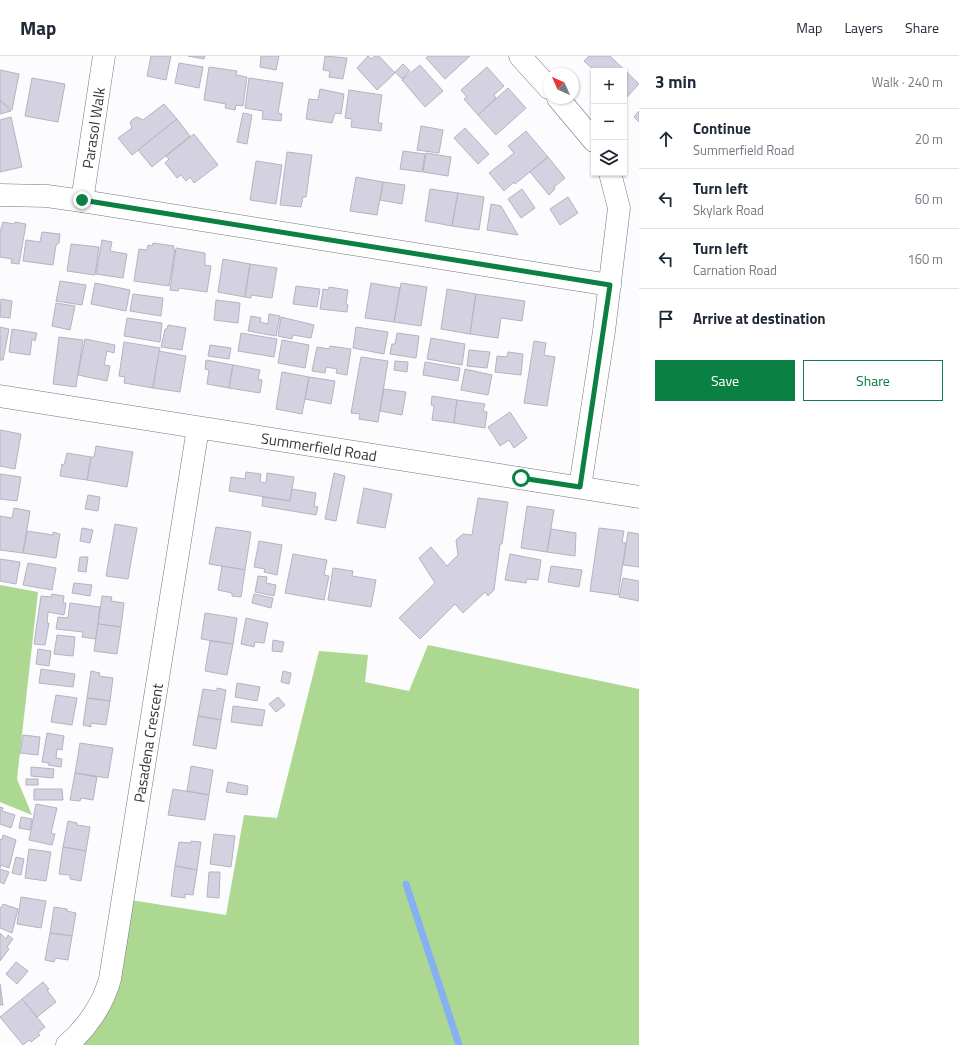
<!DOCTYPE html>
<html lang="en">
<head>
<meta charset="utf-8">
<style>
	body { margin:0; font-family:"Titillium Web",sans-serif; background:#f2f2f3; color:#1f2937 }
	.controls { position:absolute; right:12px; top:12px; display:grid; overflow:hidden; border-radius:0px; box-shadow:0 1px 3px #0004 }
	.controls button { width:36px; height:36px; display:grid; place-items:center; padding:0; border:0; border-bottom:1px solid #e0e1e3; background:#fff; color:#1f2937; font:20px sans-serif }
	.compass { position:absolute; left:543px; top:12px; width:36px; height:36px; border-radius:50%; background:#fff; box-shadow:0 1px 3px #0004; rotate:315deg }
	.stop { position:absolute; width:12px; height:12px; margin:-9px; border:3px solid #0b8043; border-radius:50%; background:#fff }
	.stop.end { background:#0b8043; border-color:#fff; box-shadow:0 1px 4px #0008 }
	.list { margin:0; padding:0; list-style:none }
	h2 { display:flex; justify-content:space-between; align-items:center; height:52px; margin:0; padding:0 16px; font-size:17px }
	h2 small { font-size:13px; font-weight:400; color:#747a83 }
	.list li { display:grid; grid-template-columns:26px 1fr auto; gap:12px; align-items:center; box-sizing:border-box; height:60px; padding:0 16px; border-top:1px solid #e0e1e3 }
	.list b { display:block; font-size:15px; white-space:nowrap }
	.list p { margin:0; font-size:13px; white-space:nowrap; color:#747a83 }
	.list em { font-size:13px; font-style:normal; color:#747a83 }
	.actions { display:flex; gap:8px; padding:12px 16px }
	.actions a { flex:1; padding:9px 0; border:1px solid #0b8043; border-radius:0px; text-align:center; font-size:14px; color:#0b8043 }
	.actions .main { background:#0b8043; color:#fff }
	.icon { flex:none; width:22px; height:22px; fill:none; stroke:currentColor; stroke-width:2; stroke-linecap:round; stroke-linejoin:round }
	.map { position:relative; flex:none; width:639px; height:989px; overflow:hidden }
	header { display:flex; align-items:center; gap:24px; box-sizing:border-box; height:56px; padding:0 20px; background:#fff; border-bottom:1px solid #e0e1e3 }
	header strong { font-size:19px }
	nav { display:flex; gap:22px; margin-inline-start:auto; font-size:14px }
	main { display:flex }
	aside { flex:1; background:#fff }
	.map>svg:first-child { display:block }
	.green { fill:#add892 }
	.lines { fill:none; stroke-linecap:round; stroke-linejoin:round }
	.stream { stroke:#85b1f2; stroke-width:7 }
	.building { fill:#d4d2e0; stroke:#b4b3c0 }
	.street-casing { stroke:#79727d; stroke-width:23 }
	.street { stroke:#fff; stroke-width:22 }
	.route { stroke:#0b8043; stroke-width:5 }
	.labels { text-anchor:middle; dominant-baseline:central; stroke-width:3; stroke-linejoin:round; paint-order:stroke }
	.street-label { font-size:15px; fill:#363439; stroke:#fcfbfd }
</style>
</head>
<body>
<header>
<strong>Map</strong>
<nav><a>Map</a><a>Layers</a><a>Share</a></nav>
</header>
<main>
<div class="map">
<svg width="639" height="989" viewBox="0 0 639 989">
	<rect width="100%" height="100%" fill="#fcfbfd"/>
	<g class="green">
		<polygon points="0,529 38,536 17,723 32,759 0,746"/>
		<polygon points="428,589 639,633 639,989 68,989 84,974 124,843 226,859 244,759 277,762 319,595 368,599 365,626 409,635"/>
	</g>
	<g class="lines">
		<polyline class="stream" points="406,828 459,989"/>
	</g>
	<g class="building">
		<polygon points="151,0 171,0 166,24 147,20"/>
		<polygon points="188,0 205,0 204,3"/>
		<polygon points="261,0 279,0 276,14 260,11"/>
		<polygon points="325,0 347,2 343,23 329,21 330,15 323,14"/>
		<polygon points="368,0 371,3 375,0 379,0 395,17 377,34 357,12"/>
		<polygon points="428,0 470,0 445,23 426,2"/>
		<polygon points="589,0 610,0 639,28 625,43 624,15 595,15 584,5"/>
		<polygon points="179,7 203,11 199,32 175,27"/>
		<polygon points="403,8 410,15 402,23 395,16"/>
		<polygon points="420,9 443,35 425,51 402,24"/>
		<polygon points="209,11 237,15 236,19 247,21 243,50 236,49 235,54 225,52 226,48 204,44"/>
		<polygon points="487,11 504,30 494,39 496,42 478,59 464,43 467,41 461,34"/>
		<polygon points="0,14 19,18 12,54 0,44"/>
		<polygon points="32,22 65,28 58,66 25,60"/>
		<polygon points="249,22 283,27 278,57 282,58 281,65 262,63 263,55 245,52"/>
		<polygon points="508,32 526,52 496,79 478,59"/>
		<polygon points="320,33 344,38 341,58 335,57 332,67 306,63 309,43 318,44"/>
		<polygon points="349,34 382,39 378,67 382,67 381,75 351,71 352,63 345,62"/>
		<polygon points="0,45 11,55 0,58"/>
		<polygon points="164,48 177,63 132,99 118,82 132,72 130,66 133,63 137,61 143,64"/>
		<polygon points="639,55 639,66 634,61"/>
		<polygon points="243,57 252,59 247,88 237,86"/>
		<polygon points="11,61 22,111 0,116 0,64"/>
		<polygon points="177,63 190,80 152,111 138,94"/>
		<polygon points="421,70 443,74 439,97 417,94"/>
		<polygon points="465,72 489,98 478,108 454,82"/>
		<polygon points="526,75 548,101 515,128 514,126 504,135 489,117 514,97 508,90"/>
		<polygon points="194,78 218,109 194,127 190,121 186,125 181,119 177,122 165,107 169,103 166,100"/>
		<polygon points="403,95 425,98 422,116 400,113"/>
		<polygon points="287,96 312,99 306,141 303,141 301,151 280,149"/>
		<polygon points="426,97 451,101 448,120 423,116"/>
		<polygon points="548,101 565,122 554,131 555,133 549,139 530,116"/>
		<polygon points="256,105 282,109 276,148 250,144"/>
		<polygon points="356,121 383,126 377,159 350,155"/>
		<polygon points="383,126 405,129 402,148 380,144"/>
		<polygon points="430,133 458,137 452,170 425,165"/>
		<polygon points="522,133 535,152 521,162 508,143"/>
		<polygon points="458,137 484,141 479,174 452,170"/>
		<polygon points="568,141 578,157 560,169 550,153"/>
		<polygon points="491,148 501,150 518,179 487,174"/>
		<polygon points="3,166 14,168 15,166 26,168 19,208 11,207 12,203 0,201 0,176"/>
		<polygon points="42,176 60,178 59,187 56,189 53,209 23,205 26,184 40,186"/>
		<polygon points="102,184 112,186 110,195 127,198 123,222 96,218"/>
		<polygon points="153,187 174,190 173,193 175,194 169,230 134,225 139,193 147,194 148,189 152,190"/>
		<polygon points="71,188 99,191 95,219 67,215"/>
		<polygon points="176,192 205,197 205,209 211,210 207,236 179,232 178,235 170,234"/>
		<polygon points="223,203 250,208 245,241 218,236"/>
		<polygon points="250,208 277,212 272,242 251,239 251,242 245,241"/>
		<polygon points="60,225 86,229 82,249 56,245"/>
		<polygon points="95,227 130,234 126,255 91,248"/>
		<polygon points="371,227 400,232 394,266 365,262"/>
		<polygon points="401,227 427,231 421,270 394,266"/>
		<polygon points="296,230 320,233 317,251 293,248"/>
		<polygon points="329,231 348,234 346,248 348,249 347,256 320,253 323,233 328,234"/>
		<polygon points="447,233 476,238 470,278 441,273"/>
		<polygon points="133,238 163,242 161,260 130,255"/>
		<polygon points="476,238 525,245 522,265 501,262 498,282 470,278"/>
		<polygon points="1,243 12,245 10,262 0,261"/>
		<polygon points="216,244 240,247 238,267 214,264"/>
		<polygon points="56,247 75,250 70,274 52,270"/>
		<polygon points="269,258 280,260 276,280 248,275 251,260 261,262 260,266 268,268"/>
		<polygon points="281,261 314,269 311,282 293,279 292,283 278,280"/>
		<polygon points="127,262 162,267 160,286 124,280"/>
		<polygon points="168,269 186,272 182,294 161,291 165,273 167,273"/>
		<polygon points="0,271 9,273 3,304 0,304"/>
		<polygon points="356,271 388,276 384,298 353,292"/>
		<polygon points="12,273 37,277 35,285 32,283 30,299 9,296"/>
		<polygon points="241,277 277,283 274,301 238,295"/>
		<polygon points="397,277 419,280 416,302 390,298 392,288 395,288"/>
		<polygon points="59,281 83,284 76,331 53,328"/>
		<polygon points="431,282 465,288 462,309 427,303"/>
		<polygon points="85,283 115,289 114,297 107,295 104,309 110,310 107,325 78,319"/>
		<polygon points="282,284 309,289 305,312 278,307"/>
		<polygon points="534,285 546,287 544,299 555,301 547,350 524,347"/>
		<polygon points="124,286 160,292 153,332 124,327 125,321 119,320"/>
		<polygon points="210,289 231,292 229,303 208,300"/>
		<polygon points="330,290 351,293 347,319 336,317 337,313 326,311 325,317 312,315 317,291 329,293"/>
		<polygon points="469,294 490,296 487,312 467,310"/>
		<polygon points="159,295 186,300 180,336 153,332"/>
		<polygon points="508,296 523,298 521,319 495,316 497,300 507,301"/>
		<polygon points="361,301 388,305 378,366 359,363 360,358 351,357"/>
		<polygon points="206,304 233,309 229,332 207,328 209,314 205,313"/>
		<polygon points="395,305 408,306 407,316 394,314"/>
		<polygon points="425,306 460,312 458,325 423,319"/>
		<polygon points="233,309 260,314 258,323 262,324 260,337 229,332"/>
		<polygon points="465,313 492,319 488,339 461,334"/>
		<polygon points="282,316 309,321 302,358 276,353"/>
		<polygon points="309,321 335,325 331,348 305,343"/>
		<polygon points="384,333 406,336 402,359 380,355"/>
		<polygon points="432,340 457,344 454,367 432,364 434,350 431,349"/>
		<polygon points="457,344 485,348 483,355 487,356 485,372 454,367"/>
		<polygon points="510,356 527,382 514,392 509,384 500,390 488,371"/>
		<polygon points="0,374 21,378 15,413 0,410"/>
		<polygon points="96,390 133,396 127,431 87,424 91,401 94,401"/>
		<polygon points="67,397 91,401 87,424 60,420 62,408 64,409"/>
		<polygon points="246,416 261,418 260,426 266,427 267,417 294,421 290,445 229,435 231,421 245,423"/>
		<polygon points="334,417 345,420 336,465 325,463"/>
		<polygon points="0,418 21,421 17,445 0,443"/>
		<polygon points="364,432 392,438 385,472 357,467"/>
		<polygon points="292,433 316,437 314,450 318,451 316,459 262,450 263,441 290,445"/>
		<polygon points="88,439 100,441 98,455 85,453"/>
		<polygon points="478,442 508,446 502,488 500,488 494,534 488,540 485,536 463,557 455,548 420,583 399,562 435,527 419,502 431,491 447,510 458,499 456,484 463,478 472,479"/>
		<polygon points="527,450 554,454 547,496 521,492"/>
		<polygon points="14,452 30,455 23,497 0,494 0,460 12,462"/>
		<polygon points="115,468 137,472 128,523 106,520"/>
		<polygon points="216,471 251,476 245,514 209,508"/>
		<polygon points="82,472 93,474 90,487 80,485"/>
		<polygon points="599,472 624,475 622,486 626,487 618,539 590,535"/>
		<polygon points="551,473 576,477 575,500 547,496"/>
		<polygon points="27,475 53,479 53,476 60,478 56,502 23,497"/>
		<polygon points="628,476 639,478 639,511 623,509"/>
		<polygon points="259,485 282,489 277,519 264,516 265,513 254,511"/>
		<polygon points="293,498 327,504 324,519 329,520 324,544 285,537"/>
		<polygon points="510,498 541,504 538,524 527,523 526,527 505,524"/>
		<polygon points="80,501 88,501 86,516 78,515"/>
		<polygon points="0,503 20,506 16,528 0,525"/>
		<polygon points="28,507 56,512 52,534 23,529"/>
		<polygon points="222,510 245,514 241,541 232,540 232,537 218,534"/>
		<polygon points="551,510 582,514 579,531 548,526"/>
		<polygon points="333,512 353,515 352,520 376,524 371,551 328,544"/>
		<polygon points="258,520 267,521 266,527 276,529 274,540 255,536"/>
		<polygon points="623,522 639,525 639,545 619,541"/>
		<polygon points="74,527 92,529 90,540 72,537"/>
		<polygon points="52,538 64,540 63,547 66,547 64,559 48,556 47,567 49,567 45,589 34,588 41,540 51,541"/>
		<polygon points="254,538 273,542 271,552 252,547"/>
		<polygon points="102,540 112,541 111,545 124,547 121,571 98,568"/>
		<polygon points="70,547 100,551 96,583 82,581 83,576 56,573 58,561 68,562"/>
		<polygon points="205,557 237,562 233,588 201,583"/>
		<polygon points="246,562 268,567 264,587 255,586 254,591 241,588"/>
		<polygon points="98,568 121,571 117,598 94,595"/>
		<polygon points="57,579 75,581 73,600 54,598"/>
		<polygon points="273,584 284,586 282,596 272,595"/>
		<polygon points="210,585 233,588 227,619 205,615"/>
		<polygon points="38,593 51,595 49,610 36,608"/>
		<polygon points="41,613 75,618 73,631 39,627"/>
		<polygon points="91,615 100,617 99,620 113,622 110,645 87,642"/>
		<polygon points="283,615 291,617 289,628 281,626"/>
		<polygon points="237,627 260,631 257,645 235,641"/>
		<polygon points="217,632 226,634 221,664 198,660 203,633 217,635"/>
		<polygon points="56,639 77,642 72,669 51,666"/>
		<polygon points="278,641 285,649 276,656 269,648"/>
		<polygon points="87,642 110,645 106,669 91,667 91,671 83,669"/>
		<polygon points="233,650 265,654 262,670 231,666"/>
		<polygon points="198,660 221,664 216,693 193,689"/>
		<polygon points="47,677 64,680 62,694 57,693 56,702 62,703 61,711 48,709 49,707 42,706"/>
		<polygon points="23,679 40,681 38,699 20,697"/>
		<polygon points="80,687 113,692 108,722 75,717"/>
		<polygon points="191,710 213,714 209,739 187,735"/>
		<polygon points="31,711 54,713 53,722 31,720"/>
		<polygon points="75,717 97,721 93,744 81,742 80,745 70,744"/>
		<rect x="26" y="723" width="12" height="6"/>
		<polygon points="228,726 248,730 247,739 226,736"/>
		<polygon points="34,733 62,733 63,744 34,744"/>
		<polygon points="173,733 209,739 205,764 168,759"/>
		<polygon points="36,748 57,752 51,777 55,778 52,789 29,784"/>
		<polygon points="0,751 3,752 2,755 15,759 11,772 0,768"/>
		<polygon points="21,761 32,763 30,774 19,772"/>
		<polygon points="68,765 77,767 77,769 90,771 86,795 63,791"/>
		<polygon points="214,778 235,780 231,811 210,808"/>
		<polygon points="3,779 16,784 9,812 1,809 0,812 0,783 2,784"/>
		<polygon points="191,785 201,786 197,814 175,810 179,786 191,787"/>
		<polygon points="63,791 86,795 81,825 70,823 70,819 59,818"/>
		<polygon points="29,793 51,796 46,825 25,822"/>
		<polygon points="16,801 24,803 21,819 12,817"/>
		<polygon points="175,810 197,814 193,839 185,838 185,842 171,840"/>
		<polygon points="0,813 9,816 4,828 0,826"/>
		<polygon points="209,816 220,816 219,842 207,841"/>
		<polygon points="21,841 46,845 41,872 17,868"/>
		<polygon points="3,848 18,853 12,877 0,872 0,853"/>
		<polygon points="54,851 67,853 67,855 76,857 72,880 50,877"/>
		<polygon points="0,877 6,883 8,879 13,883 7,891 9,893 0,905"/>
		<polygon points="50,877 72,880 68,904 55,902 54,906 45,904"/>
		<polygon points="16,906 28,915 17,928 6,918"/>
		<polygon points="43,926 49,933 47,934 56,946 37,961 22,943"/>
		<polygon points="0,928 3,949 0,949"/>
		<polygon points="22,943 45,971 38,977 40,979 31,986 29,984 23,989 0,961"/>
	</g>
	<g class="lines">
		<g class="street-casing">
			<g id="street">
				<polyline points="520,0 549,32"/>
				<polyline points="558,42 594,85"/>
				<polyline points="0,139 47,140 82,145 610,229"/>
				<path id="s1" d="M82,145L104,0"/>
				<path id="s2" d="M0,340L639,441"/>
				<polyline points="580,431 604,275 619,152 610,117"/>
				<path id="s3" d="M67,989C87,972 103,948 110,923L198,372"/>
			</g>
		</g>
		<use href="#street" class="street"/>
	</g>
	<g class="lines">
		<polyline class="route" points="82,144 610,229 580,431 521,422"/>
	</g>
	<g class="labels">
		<g class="street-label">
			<text stroke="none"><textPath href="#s1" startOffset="74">Parasol Walk</textPath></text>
			<text stroke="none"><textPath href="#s2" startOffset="323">Summerfield Road</textPath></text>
			<text stroke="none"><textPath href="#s3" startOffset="319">Pasadena Crescent</textPath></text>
		</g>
	</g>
</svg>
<div class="controls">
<button>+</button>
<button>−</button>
<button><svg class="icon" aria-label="layers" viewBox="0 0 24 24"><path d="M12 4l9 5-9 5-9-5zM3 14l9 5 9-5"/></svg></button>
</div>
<svg class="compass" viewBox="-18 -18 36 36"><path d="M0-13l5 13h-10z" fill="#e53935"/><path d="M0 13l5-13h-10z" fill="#747a83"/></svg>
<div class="stop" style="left:521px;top:422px"></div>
<div class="stop end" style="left:82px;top:144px"></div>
</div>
<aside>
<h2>3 min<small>Walk · 240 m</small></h2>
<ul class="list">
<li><svg class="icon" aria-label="ahead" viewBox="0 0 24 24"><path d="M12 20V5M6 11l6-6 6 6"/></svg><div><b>Continue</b><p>Summerfield Road</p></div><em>20 m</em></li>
<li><svg class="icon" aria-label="left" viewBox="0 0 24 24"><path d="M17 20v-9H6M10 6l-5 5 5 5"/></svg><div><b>Turn left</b><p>Skylark Road</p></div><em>60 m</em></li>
<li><svg class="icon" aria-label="left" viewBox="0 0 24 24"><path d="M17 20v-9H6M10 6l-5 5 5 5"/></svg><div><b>Turn left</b><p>Carnation Road</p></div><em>160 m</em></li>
<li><svg class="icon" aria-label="arrive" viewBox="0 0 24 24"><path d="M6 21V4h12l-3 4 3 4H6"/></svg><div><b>Arrive at destination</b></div></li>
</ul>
<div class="actions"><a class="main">Save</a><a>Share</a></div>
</aside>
</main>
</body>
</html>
